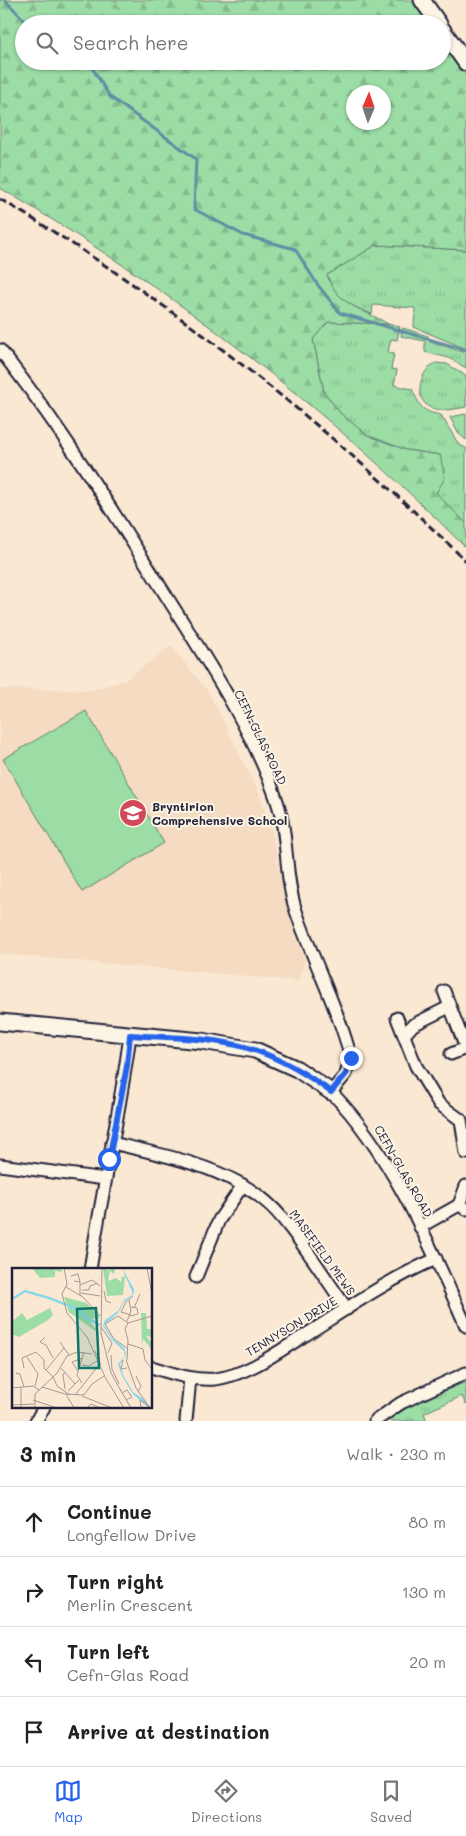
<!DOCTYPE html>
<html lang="en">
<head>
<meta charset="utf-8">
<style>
	body { margin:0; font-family:Mali,sans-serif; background:#f6f6f6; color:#202124 }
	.compass { position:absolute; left:346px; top:85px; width:45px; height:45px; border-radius:50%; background:#fff; box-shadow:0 1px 4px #0004; rotate:2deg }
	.stop { position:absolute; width:15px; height:15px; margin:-11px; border:4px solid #2563eb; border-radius:50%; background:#fff }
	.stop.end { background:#2563eb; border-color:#fff; box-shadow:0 1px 5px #0008 }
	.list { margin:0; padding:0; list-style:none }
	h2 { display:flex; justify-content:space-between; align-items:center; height:65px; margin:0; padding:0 20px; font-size:21px }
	h2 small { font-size:16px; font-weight:400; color:#757577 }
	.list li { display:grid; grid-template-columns:32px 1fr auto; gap:15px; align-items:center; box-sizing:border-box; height:70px; padding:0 20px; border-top:1px solid #e0e0e0 }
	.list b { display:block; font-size:19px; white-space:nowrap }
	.list p { margin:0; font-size:16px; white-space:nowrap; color:#757577 }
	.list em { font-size:16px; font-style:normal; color:#757577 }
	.icon { flex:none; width:28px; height:28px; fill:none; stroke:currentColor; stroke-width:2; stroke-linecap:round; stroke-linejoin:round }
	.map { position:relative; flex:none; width:466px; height:1421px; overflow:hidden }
	.search { position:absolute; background:#fff; box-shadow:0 1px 4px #0004; left:15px; right:15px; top:15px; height:55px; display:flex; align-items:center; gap:12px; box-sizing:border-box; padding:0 18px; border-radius:28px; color:#757577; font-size:19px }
	.sheet { height:345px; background:#fff }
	nav { display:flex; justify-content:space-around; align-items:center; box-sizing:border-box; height:70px; border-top:1px solid #e0e0e0; background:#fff; font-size:14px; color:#757577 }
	nav a { display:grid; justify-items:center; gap:2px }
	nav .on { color:#2563eb }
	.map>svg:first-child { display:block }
	.built { fill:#f4dbc1 }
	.grass { fill:url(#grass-tufts); stroke:#5f7f70 }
	.forest { fill:url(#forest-firs); stroke:#5f7f70; fill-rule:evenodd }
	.park { fill:#9cdca5; stroke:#5f7f70 }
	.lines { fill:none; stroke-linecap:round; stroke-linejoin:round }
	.stream { stroke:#608ea4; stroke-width:3 }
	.minor-casing { stroke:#22223b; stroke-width:15 }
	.tertiary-casing { stroke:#22223b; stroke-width:19 }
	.minor { stroke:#fcf5e5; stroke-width:11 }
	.tertiary { stroke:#fcf5e5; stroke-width:15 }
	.rail { stroke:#22223b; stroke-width:3; stroke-dasharray:8 4; stroke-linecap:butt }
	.route { stroke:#2563eb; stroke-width:6 }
	.labels { text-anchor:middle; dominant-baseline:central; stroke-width:4; stroke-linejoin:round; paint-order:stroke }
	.street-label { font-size:12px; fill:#22223b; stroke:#fcf5e5 }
	.poi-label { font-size:12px; font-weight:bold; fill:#22223b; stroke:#fcf5e5; text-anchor:start }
	.inset-river { fill:none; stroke:#8ad6ea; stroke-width:2.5 }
	.inset-road { fill:none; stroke:#a49996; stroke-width:1 }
	.view { fill:#0f766e; fill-opacity:0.15; stroke:#0f766e; stroke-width:2.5 }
	.inset-edge { fill:none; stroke:#22223b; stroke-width:2.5 }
</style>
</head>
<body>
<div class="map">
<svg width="466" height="1421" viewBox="0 0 466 1421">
	<defs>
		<pattern id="grass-tufts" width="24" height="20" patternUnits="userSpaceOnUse" patternTransform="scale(1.25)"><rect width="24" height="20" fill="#9cdca5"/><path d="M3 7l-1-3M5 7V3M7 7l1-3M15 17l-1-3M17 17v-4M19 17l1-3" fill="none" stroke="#86bc8f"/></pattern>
		<pattern id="forest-firs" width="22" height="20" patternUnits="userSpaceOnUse" patternTransform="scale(1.25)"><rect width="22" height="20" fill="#9cdca5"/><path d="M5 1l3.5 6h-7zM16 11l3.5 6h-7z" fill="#86bc8f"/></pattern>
	</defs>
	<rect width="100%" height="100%" fill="#fae8d2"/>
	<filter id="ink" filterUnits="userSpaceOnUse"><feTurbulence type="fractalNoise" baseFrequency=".02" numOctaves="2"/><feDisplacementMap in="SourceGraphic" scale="10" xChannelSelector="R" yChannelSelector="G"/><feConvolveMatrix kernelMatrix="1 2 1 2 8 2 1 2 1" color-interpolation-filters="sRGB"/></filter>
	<g filter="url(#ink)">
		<polygon class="built" points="171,646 209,693 259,794 272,832 286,904 305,961 298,981 0,954 0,689 92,690 126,680"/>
		<g class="grass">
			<path d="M376,245L466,250V349L414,327L415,308L373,305L372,314C350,306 335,298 327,275Z"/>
			<path d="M328,322L388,324L400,327L397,340L391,339L388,352L394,354L391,369L397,370L394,385L412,389C421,407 420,411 441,415L459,445L466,448V523L436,493L440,455L406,450L366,435L340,413L324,392L313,339Z"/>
			<polygon points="403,328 428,336 429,341 466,353 466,368 449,358 425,352 425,341 401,336"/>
			<path d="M436,363L447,364L466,376V407C456,409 441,412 431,408C412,399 420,369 436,363Z"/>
			<polygon points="466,414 466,440 458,433 450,417"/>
			<polygon points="466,1382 466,1405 462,1396 424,1413 427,1421 385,1421 413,1404"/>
		</g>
		<path class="forest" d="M0,0H412L430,24H24V61H442V41L466,75V250L376,245L327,275C338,306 362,308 388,324L328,322L313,339L324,392L340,413L367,435L406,450L440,455L445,478L436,493L466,523V548C327,408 170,288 0,188ZM354,92H384V122H354Z"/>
		<polygon class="park" points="86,711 164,843 82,892 3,759"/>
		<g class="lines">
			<g class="stream">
				<polyline points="5,0 28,24"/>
				<polyline points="88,61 110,97 196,159 194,209 243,235 295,249 317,284 340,313 466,350"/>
			</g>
			<g class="minor-casing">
				<g id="minor">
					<path d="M0,350C59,425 109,505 160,586C202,653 251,725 277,801C289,837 284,875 296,911C313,961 338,1008 351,1058L346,1074L331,1092C391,1152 432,1249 466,1326"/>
					<polyline points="444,991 466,1048"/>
					<polyline points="397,1018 416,1066 439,1104 461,1120 466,1153"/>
					<polyline points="404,1035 413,1025 449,1007"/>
					<polyline points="451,1054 466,1048"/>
					<path d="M112,1143C170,1157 243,1169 283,1219C306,1247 326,1279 347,1309"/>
					<polyline points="0,1165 105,1179"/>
					<polyline points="466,1186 459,1205 466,1209"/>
					<polyline points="420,1227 459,1205"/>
					<path d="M90,1270C102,1191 120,1113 130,1035"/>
					<polyline points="196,1277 219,1220 243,1185"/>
					<path d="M151,1367C172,1373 192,1381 215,1379C248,1375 279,1351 307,1334C349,1307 391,1278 436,1259"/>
					<polyline points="36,1421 44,1407"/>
					<polyline points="186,1421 190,1378"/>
					<polyline points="375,1421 401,1403 466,1373"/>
				</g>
			</g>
			<g class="tertiary-casing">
				<g id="tertiary">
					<polyline points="422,0 439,24"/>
					<polyline points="442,29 466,63"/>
					<polyline points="0,1022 202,1041 255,1050 297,1069 331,1092"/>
				</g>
			</g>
			<use href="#minor" class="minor"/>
			<use href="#tertiary" class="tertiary"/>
			<path class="rail" d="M0,199C170,300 325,423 466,561"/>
		</g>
	</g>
	<g class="lines" filter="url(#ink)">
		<path class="route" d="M109,1159L127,1066L130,1035C171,1038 218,1037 257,1051C284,1060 308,1075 331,1092L346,1074L351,1058"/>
	</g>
	<defs>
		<g id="school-disc" transform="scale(1.4375)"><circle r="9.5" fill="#d1495b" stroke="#fcf5e5"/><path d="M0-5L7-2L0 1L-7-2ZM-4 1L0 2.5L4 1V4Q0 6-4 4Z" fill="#fff"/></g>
	</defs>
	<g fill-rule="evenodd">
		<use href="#school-disc" x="133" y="813"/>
	</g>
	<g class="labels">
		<g class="street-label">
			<text transform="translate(261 737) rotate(64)">CEFN-GLAS ROAD</text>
			<text transform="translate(404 1171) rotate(60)">CEFN-GLAS ROAD</text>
			<text transform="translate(323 1252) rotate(54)">MASEFIELD MEWS</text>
			<text transform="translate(291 1326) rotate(-31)">TENNYSON DRIVE</text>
		</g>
		<g class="poi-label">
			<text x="152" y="806">Bryntirion<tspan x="152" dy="14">Comprehensive School</tspan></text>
		</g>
	</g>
	<g transform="translate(12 1268)">
		<rect width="140" height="140" fill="#fae8d2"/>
		<path d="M20,0H48L50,4L43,3V9L28,10ZM91,0L98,3L97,0L103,1L102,6L98,3L96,13L104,10L109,14L110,9H105H112V5L113,9L111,27L95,28ZM129,45H134L135,61H140V69L134,68L140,75V82L131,71L130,80Z" fill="#9cdca5"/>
		<path d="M52,29L74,35L87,47V51L81,50L79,55L89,67L57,44ZM38,40L41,47L36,52L7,69L0,66L1,53L10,45L15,52Z" fill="#9cdca5"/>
		<path d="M110,0L122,21V26L112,34L106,45L92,57L101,71L108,76L113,81L114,87L108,96L111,107L121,124L134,133L137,140L121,126L110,108L106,96L113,88L112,83L100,72L91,58L93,52L106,43L112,32L121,26Z" fill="#8ad6ea"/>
		<path class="inset-river" d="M0,31L13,23L37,30L68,42L73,49L88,57"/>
		<path class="inset-road" d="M52,0L55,16L50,26L55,45L75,69L94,111L112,140M90,0L89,65L99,105L109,123M135,0L140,26M59,8L66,6L68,14M62,13L68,14V27M68,17L80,12L88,18M54,19L71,29L88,48M70,22H77L78,18L86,15M92,23L94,33L99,35M69,25L88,28M122,40L128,26M119,47L109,44L114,34L121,28M118,48L126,46L125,40L119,39M115,53L119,43L117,32M116,55L140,48M89,59L100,75L96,85M33,69L28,74L34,77L41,90M48,74L57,87M116,76L131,81L133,92L140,101M115,80L102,71L93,56L106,48L116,55M83,83L89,97M24,84L32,92V100L41,109M99,87L100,101L107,116M15,89L26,106L23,118M111,92L109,101L115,100M114,92L124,120L138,140M115,92L116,72L113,61L116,55M70,97L77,98L85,93M12,100L10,90L24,84M49,100L63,116M34,102L52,80M66,103L60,94L71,90M53,104L51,107L53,121M4,105L8,106L12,119M124,108L129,118L126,124M41,109L45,118L58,127M70,115L65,107L72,84M9,119V140M30,119L53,126L72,127M0,120L21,118L27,122M108,121L119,140M56,123L67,112M110,125L115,122L120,129L114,132M54,126L62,140M63,127L87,97M72,127L80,116L92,108M70,128L100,140M21,132L45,140M0,137L22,136M23,140V126L45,105L55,88L65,84L80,86M75,140L79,136L88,140M129,140L128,132L138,139"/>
		<path class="view" d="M84,40L87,100H67L65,41Z"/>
		<rect width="140" height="140" class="inset-edge"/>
	</g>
</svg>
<svg class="compass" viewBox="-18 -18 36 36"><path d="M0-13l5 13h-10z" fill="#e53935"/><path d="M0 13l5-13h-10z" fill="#757577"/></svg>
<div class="stop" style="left:109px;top:1159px"></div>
<div class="stop end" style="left:351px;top:1058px"></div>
<div class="search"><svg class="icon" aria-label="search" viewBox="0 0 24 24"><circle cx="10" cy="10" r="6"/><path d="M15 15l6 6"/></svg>Search here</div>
</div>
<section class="sheet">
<h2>3 min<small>Walk · 230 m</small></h2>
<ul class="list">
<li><svg class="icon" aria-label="ahead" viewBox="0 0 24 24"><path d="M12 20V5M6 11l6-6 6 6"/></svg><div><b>Continue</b><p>Longfellow Drive</p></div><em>80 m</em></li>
<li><svg class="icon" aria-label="right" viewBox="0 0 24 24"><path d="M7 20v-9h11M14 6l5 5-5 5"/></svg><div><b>Turn right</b><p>Merlin Crescent</p></div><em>130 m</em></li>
<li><svg class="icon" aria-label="left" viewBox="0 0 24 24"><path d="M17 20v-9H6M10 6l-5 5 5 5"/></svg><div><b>Turn left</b><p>Cefn-Glas Road</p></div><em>20 m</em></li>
<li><svg class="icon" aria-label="arrive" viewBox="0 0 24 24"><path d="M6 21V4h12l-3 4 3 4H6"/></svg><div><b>Arrive at destination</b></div></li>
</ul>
</section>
<nav>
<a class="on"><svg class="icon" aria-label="map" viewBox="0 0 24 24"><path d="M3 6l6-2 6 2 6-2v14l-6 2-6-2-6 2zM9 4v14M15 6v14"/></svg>Map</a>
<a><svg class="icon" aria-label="directions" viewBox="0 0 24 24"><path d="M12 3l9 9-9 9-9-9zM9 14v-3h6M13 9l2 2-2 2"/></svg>Directions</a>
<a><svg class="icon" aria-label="saved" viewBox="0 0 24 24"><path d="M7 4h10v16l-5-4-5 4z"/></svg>Saved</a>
</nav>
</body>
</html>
